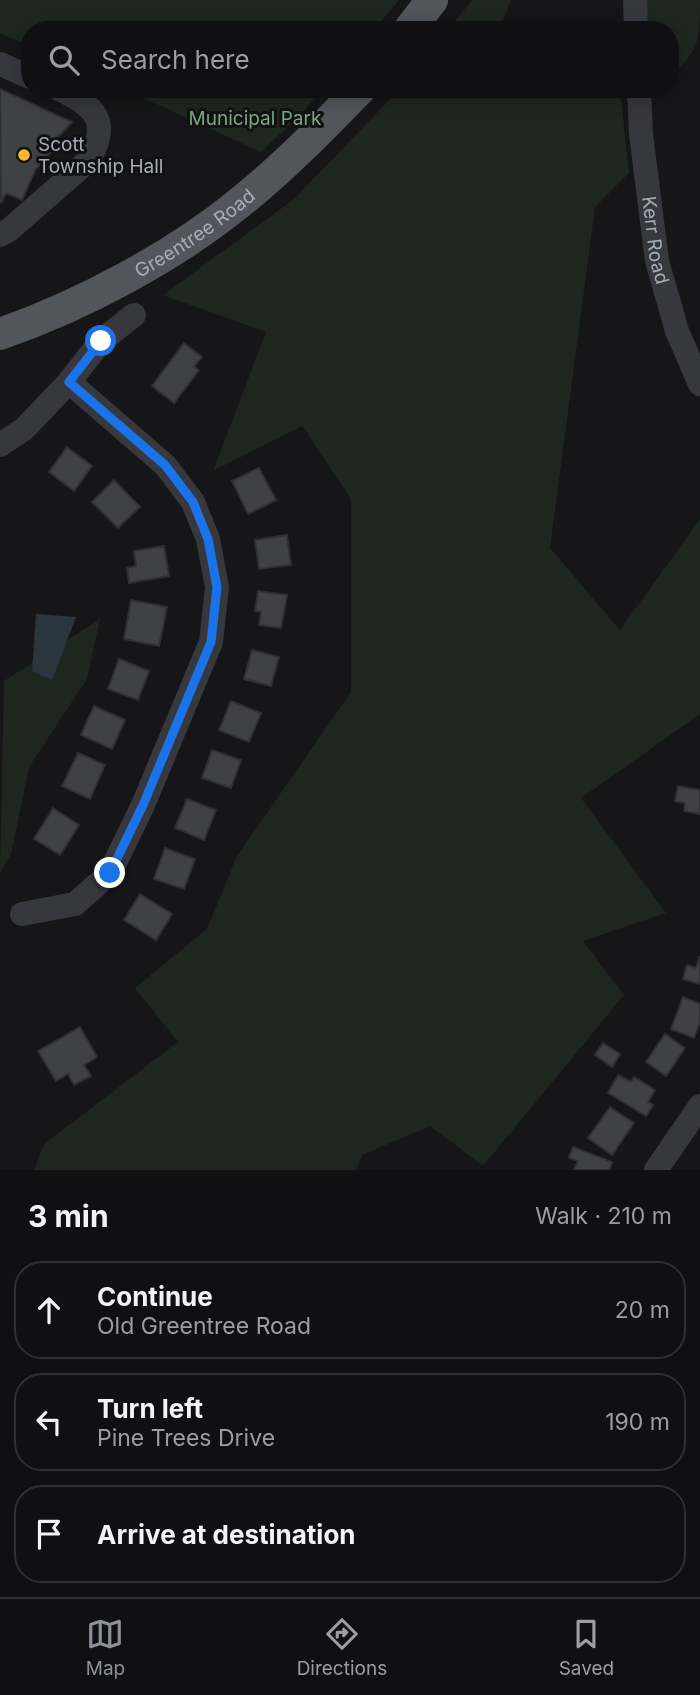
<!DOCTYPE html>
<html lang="en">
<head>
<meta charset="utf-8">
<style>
	body { margin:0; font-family:Inter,sans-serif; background:#1e1e20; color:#f1f3f6 }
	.stop { position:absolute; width:21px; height:21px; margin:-16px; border:5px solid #1a73e8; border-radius:50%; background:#fff }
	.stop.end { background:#1a73e8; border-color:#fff; box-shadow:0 2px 7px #0008 }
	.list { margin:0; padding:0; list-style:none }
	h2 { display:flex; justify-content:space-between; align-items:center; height:91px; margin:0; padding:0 28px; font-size:30px }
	h2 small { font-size:23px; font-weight:400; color:#9c9d9f }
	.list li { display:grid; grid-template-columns:46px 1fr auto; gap:21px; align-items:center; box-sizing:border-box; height:98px; margin:0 14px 14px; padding:0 14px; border:2px solid #303032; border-radius:28px }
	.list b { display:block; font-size:26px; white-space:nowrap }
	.list p { margin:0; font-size:23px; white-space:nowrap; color:#9c9d9f }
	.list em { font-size:23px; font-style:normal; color:#9c9d9f }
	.icon { flex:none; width:38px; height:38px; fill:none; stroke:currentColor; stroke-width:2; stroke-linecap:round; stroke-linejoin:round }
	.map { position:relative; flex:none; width:700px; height:1170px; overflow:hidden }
	.search { position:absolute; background:#101012; box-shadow:0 4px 18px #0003; left:21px; right:21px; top:21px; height:77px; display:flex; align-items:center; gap:18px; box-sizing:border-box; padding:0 24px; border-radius:28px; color:#9c9d9f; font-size:26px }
	.sheet { height:427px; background:#101012 }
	nav { display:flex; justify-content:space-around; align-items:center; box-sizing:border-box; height:98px; border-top:2px solid #303032; background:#101012; font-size:19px; color:#9c9d9f }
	nav a { display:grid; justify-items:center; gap:4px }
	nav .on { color:#8c9099 }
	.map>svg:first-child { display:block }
	.green { fill:#1e271f }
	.water { fill:#2b353d }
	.building { fill:#404145; stroke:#303034; stroke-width:2 }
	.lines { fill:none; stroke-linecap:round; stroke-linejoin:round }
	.minor { stroke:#37383e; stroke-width:24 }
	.major { stroke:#53555d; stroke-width:32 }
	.route { stroke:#1a73e8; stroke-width:9 }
	.poi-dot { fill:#fcbc2a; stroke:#111113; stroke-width:2.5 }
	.labels { text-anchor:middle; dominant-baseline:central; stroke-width:6; stroke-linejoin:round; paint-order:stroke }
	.park-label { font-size:19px; fill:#7da581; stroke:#111113 }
	.poi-label { font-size:19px; fill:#a7acb9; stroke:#111113; text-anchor:start }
	.street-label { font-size:19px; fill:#a7acb9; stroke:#111113 }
</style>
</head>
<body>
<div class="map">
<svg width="700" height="1170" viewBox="0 0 700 1170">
	<rect width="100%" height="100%" fill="#161618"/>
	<g class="green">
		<polygon points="0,0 399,0 374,30 30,30 30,46 0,33"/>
		<polygon points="472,0 511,0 501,25 582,27 585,30 448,30"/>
		<path d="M646,0H700C700,36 700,55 670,73V30H646Z"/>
		<polygon points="124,89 322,89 300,115 261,152"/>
		<polygon points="400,89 620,89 629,173 595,207 550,548 620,630 700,519 700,714 581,798 666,913 583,941 624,995 483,1166 430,1126 362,1155 356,1170 34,1170 44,1144 178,1042 135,988 207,929 237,856 351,692 351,499 302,426 213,471 266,332 163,295 293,200"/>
		<polygon points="100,619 87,679 29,767 11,854 0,874 4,681"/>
	</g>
	<polygon class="water" points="36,614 76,617 52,680 32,671"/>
	<g class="building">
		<polygon points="0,89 72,122 57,138 60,142 36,169 22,200 6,193 1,203"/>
		<polygon points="184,343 202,357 194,367 199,370 174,403 152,386"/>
		<polygon points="67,447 92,466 74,491 49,472"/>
		<polygon points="259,468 276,500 248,514 232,481"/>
		<polygon points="114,480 140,507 118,528 92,502"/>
		<polygon points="287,535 291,565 259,569 255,540"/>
		<polygon points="164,546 169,576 129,583 127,568 136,566 134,551"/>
		<polygon points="258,591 287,595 281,628 259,625 261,612 255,611"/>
		<polygon points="131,600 167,607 159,646 124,639"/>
		<polygon points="252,650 279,657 271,686 244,679"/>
		<polygon points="119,659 149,671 138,700 108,689"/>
		<polygon points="231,701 261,713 249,742 219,730"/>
		<polygon points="94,706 125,720 112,749 81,735"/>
		<polygon points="212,750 241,760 231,788 202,778"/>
		<polygon points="78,753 105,765 90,799 62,786"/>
		<polygon points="678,786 700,790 700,814 684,811 685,803 675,801"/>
		<polygon points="187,799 216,810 204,840 175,828"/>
		<polygon points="53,808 79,825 60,855 34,839"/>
		<polygon points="165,848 195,859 184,889 154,879"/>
		<polygon points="140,894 172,914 156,940 124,920"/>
		<polygon points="700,956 700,984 683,979 687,965 696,968"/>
		<polygon points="683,997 700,1004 700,1022 694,1038 671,1029"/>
		<polygon points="80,1027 97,1057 84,1065 91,1076 74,1085 68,1074 56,1081 38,1051"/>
		<polygon points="665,1034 685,1048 666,1076 646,1062"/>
		<polygon points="603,1043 620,1054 612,1067 595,1055"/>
		<polygon points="618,1075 631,1082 634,1077 655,1090 648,1102 653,1105 646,1116 608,1093"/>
		<polygon points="610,1107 634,1123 612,1155 588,1138"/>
		<polygon points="573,1147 612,1162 609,1170 574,1170 578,1161 569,1158"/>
	</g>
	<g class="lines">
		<g class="minor">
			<polyline points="635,0 636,30"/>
			<polyline points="0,64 30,77"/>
			<path id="s1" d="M639,89L641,134L657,261L677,331L700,384"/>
			<path d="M0,235L9,230L87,162C112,123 96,106 59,89"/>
			<polyline points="0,445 24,429 69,382 101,341 134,315"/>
			<polyline points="22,914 75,904 110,873 143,805 211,642 217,587 208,539 193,502 165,465 69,382"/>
			<polyline points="656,1170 700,1106"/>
		</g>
		<g class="major">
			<polyline points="409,30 432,0"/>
			<path id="s2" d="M0,334C83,305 175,256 243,200C285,166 322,128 360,89"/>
		</g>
	</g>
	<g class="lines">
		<polyline class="route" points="101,341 69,382 165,465 193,502 208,539 217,587 211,642 143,805 110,873"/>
	</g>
	<circle class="poi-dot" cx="24" cy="155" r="7"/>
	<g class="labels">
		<g class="park-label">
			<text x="255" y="118">Municipal Park</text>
		</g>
		<g class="poi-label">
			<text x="38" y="144">Scott<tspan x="38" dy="22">Township Hall</tspan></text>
		</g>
		<g class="street-label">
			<text stroke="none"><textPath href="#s2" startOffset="220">Greentree Road</textPath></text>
			<text stroke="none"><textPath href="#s1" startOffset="152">Kerr Road</textPath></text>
		</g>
	</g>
</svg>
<div class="stop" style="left:101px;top:341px"></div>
<div class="stop end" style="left:110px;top:873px"></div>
<div class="search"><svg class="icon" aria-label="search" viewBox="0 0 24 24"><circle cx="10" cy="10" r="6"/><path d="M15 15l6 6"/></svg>Search here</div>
</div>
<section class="sheet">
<h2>3 min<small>Walk · 210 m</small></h2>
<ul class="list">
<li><svg class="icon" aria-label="ahead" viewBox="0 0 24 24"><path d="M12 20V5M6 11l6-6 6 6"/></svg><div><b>Continue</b><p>Old Greentree Road</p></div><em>20 m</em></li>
<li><svg class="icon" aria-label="left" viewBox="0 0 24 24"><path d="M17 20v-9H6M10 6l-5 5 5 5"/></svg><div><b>Turn left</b><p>Pine Trees Drive</p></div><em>190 m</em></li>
<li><svg class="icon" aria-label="arrive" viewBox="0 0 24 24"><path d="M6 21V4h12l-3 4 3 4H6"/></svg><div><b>Arrive at destination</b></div></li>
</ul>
</section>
<nav>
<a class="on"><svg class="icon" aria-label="map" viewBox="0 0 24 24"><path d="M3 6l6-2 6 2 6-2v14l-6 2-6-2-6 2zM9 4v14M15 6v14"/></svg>Map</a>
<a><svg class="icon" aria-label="directions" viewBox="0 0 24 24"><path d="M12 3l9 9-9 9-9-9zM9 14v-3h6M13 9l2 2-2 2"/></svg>Directions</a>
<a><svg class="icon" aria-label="saved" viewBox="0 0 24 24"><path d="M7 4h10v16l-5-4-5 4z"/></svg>Saved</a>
</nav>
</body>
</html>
